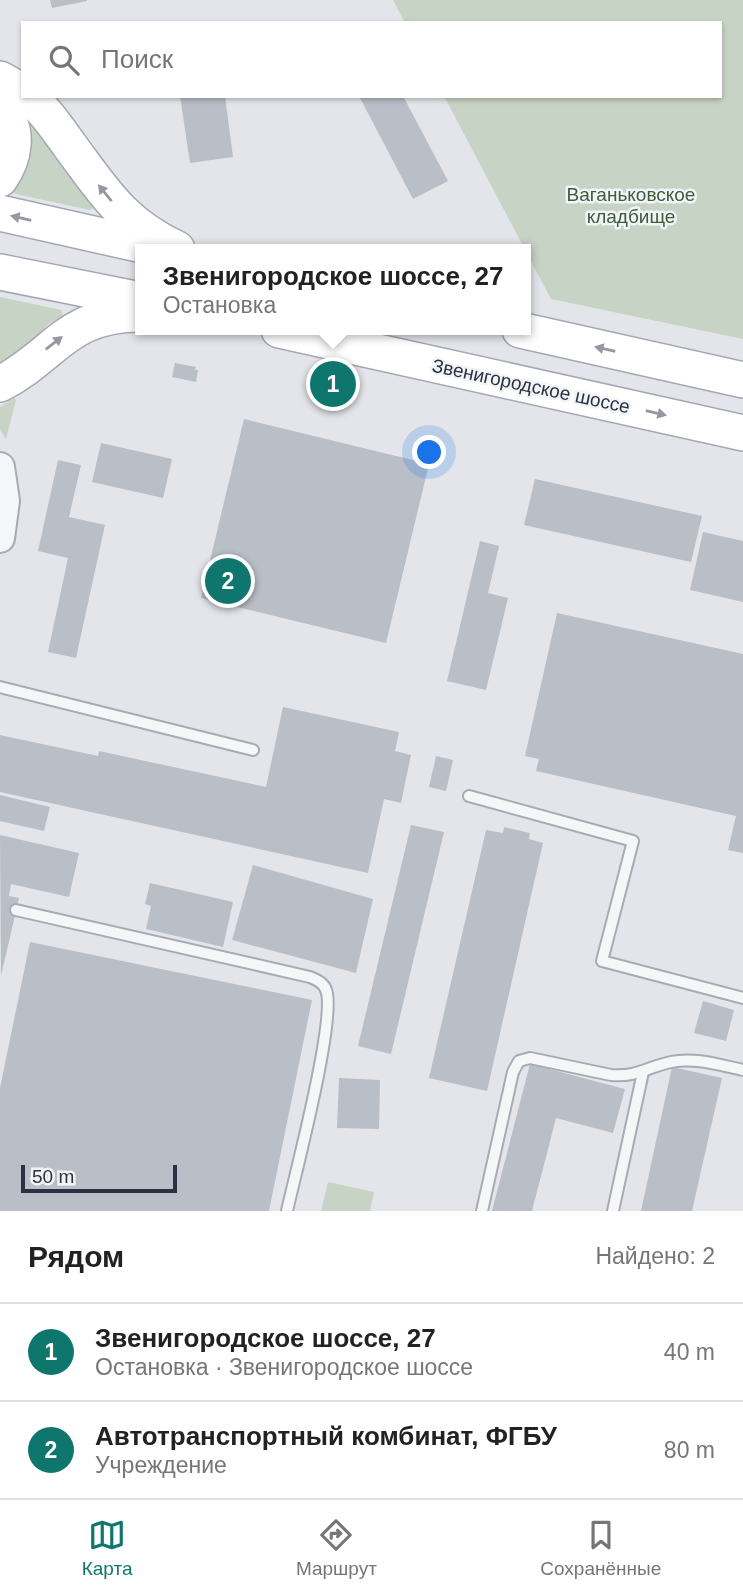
<!DOCTYPE html>
<html lang="ru">
<head>
<meta charset="utf-8">
<style>
	body { margin:0; font-family:Helvetica,sans-serif; background:#f2f2f2; color:#222 }
	.scale { position:absolute; left:21px; bottom:18px; width:156px; box-sizing:border-box; padding-left:7px; border:4px solid #2c3141; border-top:0; font-size:19px; line-height:24px; white-space:nowrap; color:#2c3141; -webkit-text-stroke:5px #f2f4f7; paint-order:stroke }
	.you { position:absolute; left:430px; top:453px; width:24px; height:24px; margin:-18px; border:5px solid #fff; border-radius:50%; background:#1a73e8; box-shadow:0 0 0 10px #1a73e833 }
	.badge { display:grid; place-items:center; width:46px; height:46px; border-radius:50%; background:#0f766e; color:#fff; font-size:23px; font-weight:700 }
	.pin { position:absolute; translate:-50% -50%; border:4px solid #fff; box-shadow:0 2px 7px #0006 }
	.popup { position:absolute; left:135px; top:244px; width:396px; height:91px; box-sizing:border-box; display:grid; place-content:center; border-radius:0px; background:#fff; filter:drop-shadow(0 2px 5px #0005); font-size:23px; white-space:nowrap; color:#767676 }
	.popup b { font-size:26px; color:#222 }
	.popup::after { content:''; position:absolute; left:50%; top:100%; margin-left:-14px; border:14px solid transparent; border-top-color:#fff }
	.list { margin:0; padding:0; list-style:none }
	h2 { display:flex; justify-content:space-between; align-items:center; height:91px; margin:0; padding:0 28px; font-size:30px }
	h2 small { font-size:23px; font-weight:400; color:#767676 }
	.list li { display:grid; grid-template-columns:46px 1fr auto; gap:21px; align-items:center; box-sizing:border-box; height:98px; padding:0 28px; border-top:2px solid #e0e0e0 }
	.list b { display:block; font-size:26px; white-space:nowrap }
	.list p { margin:0; font-size:23px; white-space:nowrap; color:#767676 }
	.list em { font-size:23px; font-style:normal; color:#767676 }
	.icon { flex:none; width:38px; height:38px; fill:none; stroke:currentColor; stroke-width:2; stroke-linecap:round; stroke-linejoin:round }
	.map { position:relative; flex:none; width:743px; height:1211px; overflow:hidden }
	.search { position:absolute; background:#fff; box-shadow:0 2px 5px #0004; left:21px; right:21px; top:21px; height:77px; display:flex; align-items:center; gap:18px; box-sizing:border-box; padding:0 24px; border-radius:0px; color:#767676; font-size:26px }
	.sheet { height:287px; background:#fff }
	nav { display:flex; justify-content:space-around; align-items:center; box-sizing:border-box; height:98px; border-top:2px solid #e0e0e0; background:#fff; font-size:19px; color:#767676 }
	nav a { display:grid; justify-items:center; gap:4px }
	nav .on { color:#0f766e }
	.map>svg:first-child { display:block }
	.green { fill:#c7d3c4 }
	.building { fill:#babec7 }
	.lines { fill:none; stroke-linecap:round; stroke-linejoin:round }
	.service-casing { stroke:#a8abb4; stroke-width:14 }
	.tertiary-casing { stroke:#a8abb4; stroke-width:32 }
	.primary-casing { stroke:#a3a8b5; stroke-width:38 }
	.service { stroke:#f5f6f8; stroke-width:10 }
	.tertiary { stroke:#f5f6f8; stroke-width:28 }
	.primary { stroke:#fff; stroke-width:35 }
	.oneway { fill:#9698a0 }
	.labels { text-anchor:middle; dominant-baseline:central; stroke-width:5; stroke-linejoin:round; paint-order:stroke }
	.park-label { font-size:19px; fill:#3d5c3a; stroke:#f2f4f7 }
	.street-label { font-size:19px; fill:#2c3141; stroke:#f2f4f7 }
</style>
</head>
<body>
<div class="map">
<svg width="743" height="1211" viewBox="0 0 743 1211">
	<rect width="100%" height="100%" fill="#e3e5ea"/>
	<g class="green">
		<polygon points="393,0 743,0 743,339 551,299 444,96 720,96 720,23 405,23"/>
		<polygon points="21,108 93,202 93,208 90,210 16,194 10,189"/>
		<polygon points="0,297 61,310 63,316 48,324 17,359 0,373"/>
		<polygon points="14,398 16,400 6,439 0,430 0,407"/>
		<polygon points="328,1182 374,1192 370,1211 321,1211"/>
	</g>
	<g class="building">
		<polygon points="50,0 87,0 87,1 52,8"/>
		<polygon points="180,96 225,96 233,157 190,163"/>
		<polygon points="359,96 403,96 448,181 413,199"/>
		<polygon points="175,363 196,367 195,370 198,370 196,382 172,377"/>
		<polygon points="244,419 429,464 386,643 201,598"/>
		<polygon points="101,443 172,459 163,498 92,482"/>
		<polygon points="58,460 81,465 69,517 105,525 76,658 48,652 68,558 38,551"/>
		<polygon points="535,479 702,516 691,562 524,525"/>
		<polygon points="703,532 743,541 743,602 690,590"/>
		<polygon points="480,541 499,546 488,593 508,598 486,690 447,681"/>
		<polygon points="557,613 743,654 743,853 728,850 736,816 536,771 539,759 525,756"/>
		<polygon points="283,707 399,732 395,751 411,755 401,803 384,799 368,873 0,792 0,735 98,756 99,751 266,787"/>
		<polygon points="436,756 453,760 446,791 429,787"/>
		<polygon points="0,795 50,807 44,831 0,821"/>
		<polygon points="411,825 444,832 391,1054 358,1046"/>
		<polygon points="504,827 530,833 529,839 543,843 487,1091 429,1078 486,830 503,833"/>
		<polygon points="0,835 79,853 69,897 11,884 9,896 19,898 1,976"/>
		<polygon points="253,865 373,899 356,973 232,940"/>
		<polygon points="150,883 233,902 223,947 146,929 151,906 145,904"/>
		<polygon points="30,942 312,1000 269,1211 0,1211 0,1088"/>
		<polygon points="703,1001 734,1010 726,1041 694,1033"/>
		<polygon points="530,1064 625,1089 613,1133 556,1118 532,1211 492,1211"/>
		<polygon points="672,1067 722,1078 692,1211 641,1211"/>
		<polygon points="339,1078 380,1080 379,1129 337,1128"/>
	</g>
	<g class="lines">
		<g class="service-casing">
			<g id="service">
				<polyline points="0,687 253,750"/>
				<polyline points="469,796 633,841 602,961 743,998"/>
				<path d="M16,910L310,977C317,980 324,983 326,990C337,1016 295,1175 287,1211"/>
				<path d="M482,1211L513,1072L519,1061L530,1058L611,1075C638,1077 647,1067 671,1062C695,1057 719,1065 743,1070"/>
				<polyline points="613,1211 643,1072"/>
			</g>
		</g>
		<g class="tertiary-casing">
			<polyline id="tertiary" points="0,467 5,501 0,538"/>
		</g>
		<g class="primary-casing">
			<g id="primary">
				<polyline points="0,79 23,92"/>
				<path d="M28,96C45,110 57,128 70,146C104,192 123,224 177,249"/>
				<path d="M0,110C21,129 14,159 0,179"/>
				<polyline points="0,213 160,249"/>
				<polyline points="0,272 140,300"/>
				<polyline points="279,330 743,433"/>
				<polyline points="520,330 743,380"/>
				<path d="M0,384C56,355 66,314 140,314"/>
			</g>
		</g>
		<use href="#service" class="service"/>
		<use href="#tertiary" class="tertiary"/>
		<use href="#primary" class="primary"/>
	</g>
	<defs><path id="oneway-solid" d="M-6-.8H1V-3.2L6.5 0L1 3.2V.8H-6Z" transform="scale(1.75)"/></defs>
	<g class="oneway">
		<use href="#oneway-solid" transform="translate(105 193) rotate(-129)"/>
		<use href="#oneway-solid" transform="translate(21 218) rotate(-167)"/>
		<use href="#oneway-solid" transform="translate(54 343) rotate(-38)"/>
		<use href="#oneway-solid" transform="translate(605 349) rotate(-167)"/>
		<use href="#oneway-solid" transform="translate(656 413) rotate(13)"/>
	</g>
	<g class="labels">
		<g class="park-label">
			<text x="631" y="194">Ваганьковское<tspan x="631" dy="22">кладбище</tspan></text>
		</g>
		<g class="street-label">
			<text transform="translate(531 386) rotate(12)">Звенигородское шоссе</text>
		</g>
	</g>
</svg>
<div class="scale">50 m</div>
<div class="you"></div>
<div class="pin badge" style="left:333px;top:384px">1</div>
<div class="popup"><b>Звенигородское шоссе, 27</b>Остановка</div>
<div class="pin badge" style="left:228px;top:581px">2</div>
<div class="search"><svg class="icon" aria-label="search" viewBox="0 0 24 24"><circle cx="10" cy="10" r="6"/><path d="M15 15l6 6"/></svg>Поиск</div>
</div>
<section class="sheet">
<h2>Рядом<small>Найдено: 2</small></h2>
<ul class="list">
<li><span class="badge">1</span><div><b>Звенигородское шоссе, 27</b><p>Остановка · Звенигородское шоссе</p></div><em>40 m</em></li>
<li><span class="badge">2</span><div><b>Автотранспортный комбинат, ФГБУ</b><p>Учреждение</p></div><em>80 m</em></li>
</ul>
</section>
<nav>
<a class="on"><svg class="icon" aria-label="map" viewBox="0 0 24 24"><path d="M3 6l6-2 6 2 6-2v14l-6 2-6-2-6 2zM9 4v14M15 6v14"/></svg>Карта</a>
<a><svg class="icon" aria-label="directions" viewBox="0 0 24 24"><path d="M12 3l9 9-9 9-9-9zM9 14v-3h6M13 9l2 2-2 2"/></svg>Маршрут</a>
<a><svg class="icon" aria-label="saved" viewBox="0 0 24 24"><path d="M7 4h10v16l-5-4-5 4z"/></svg>Сохранённые</a>
</nav>
</body>
</html>
